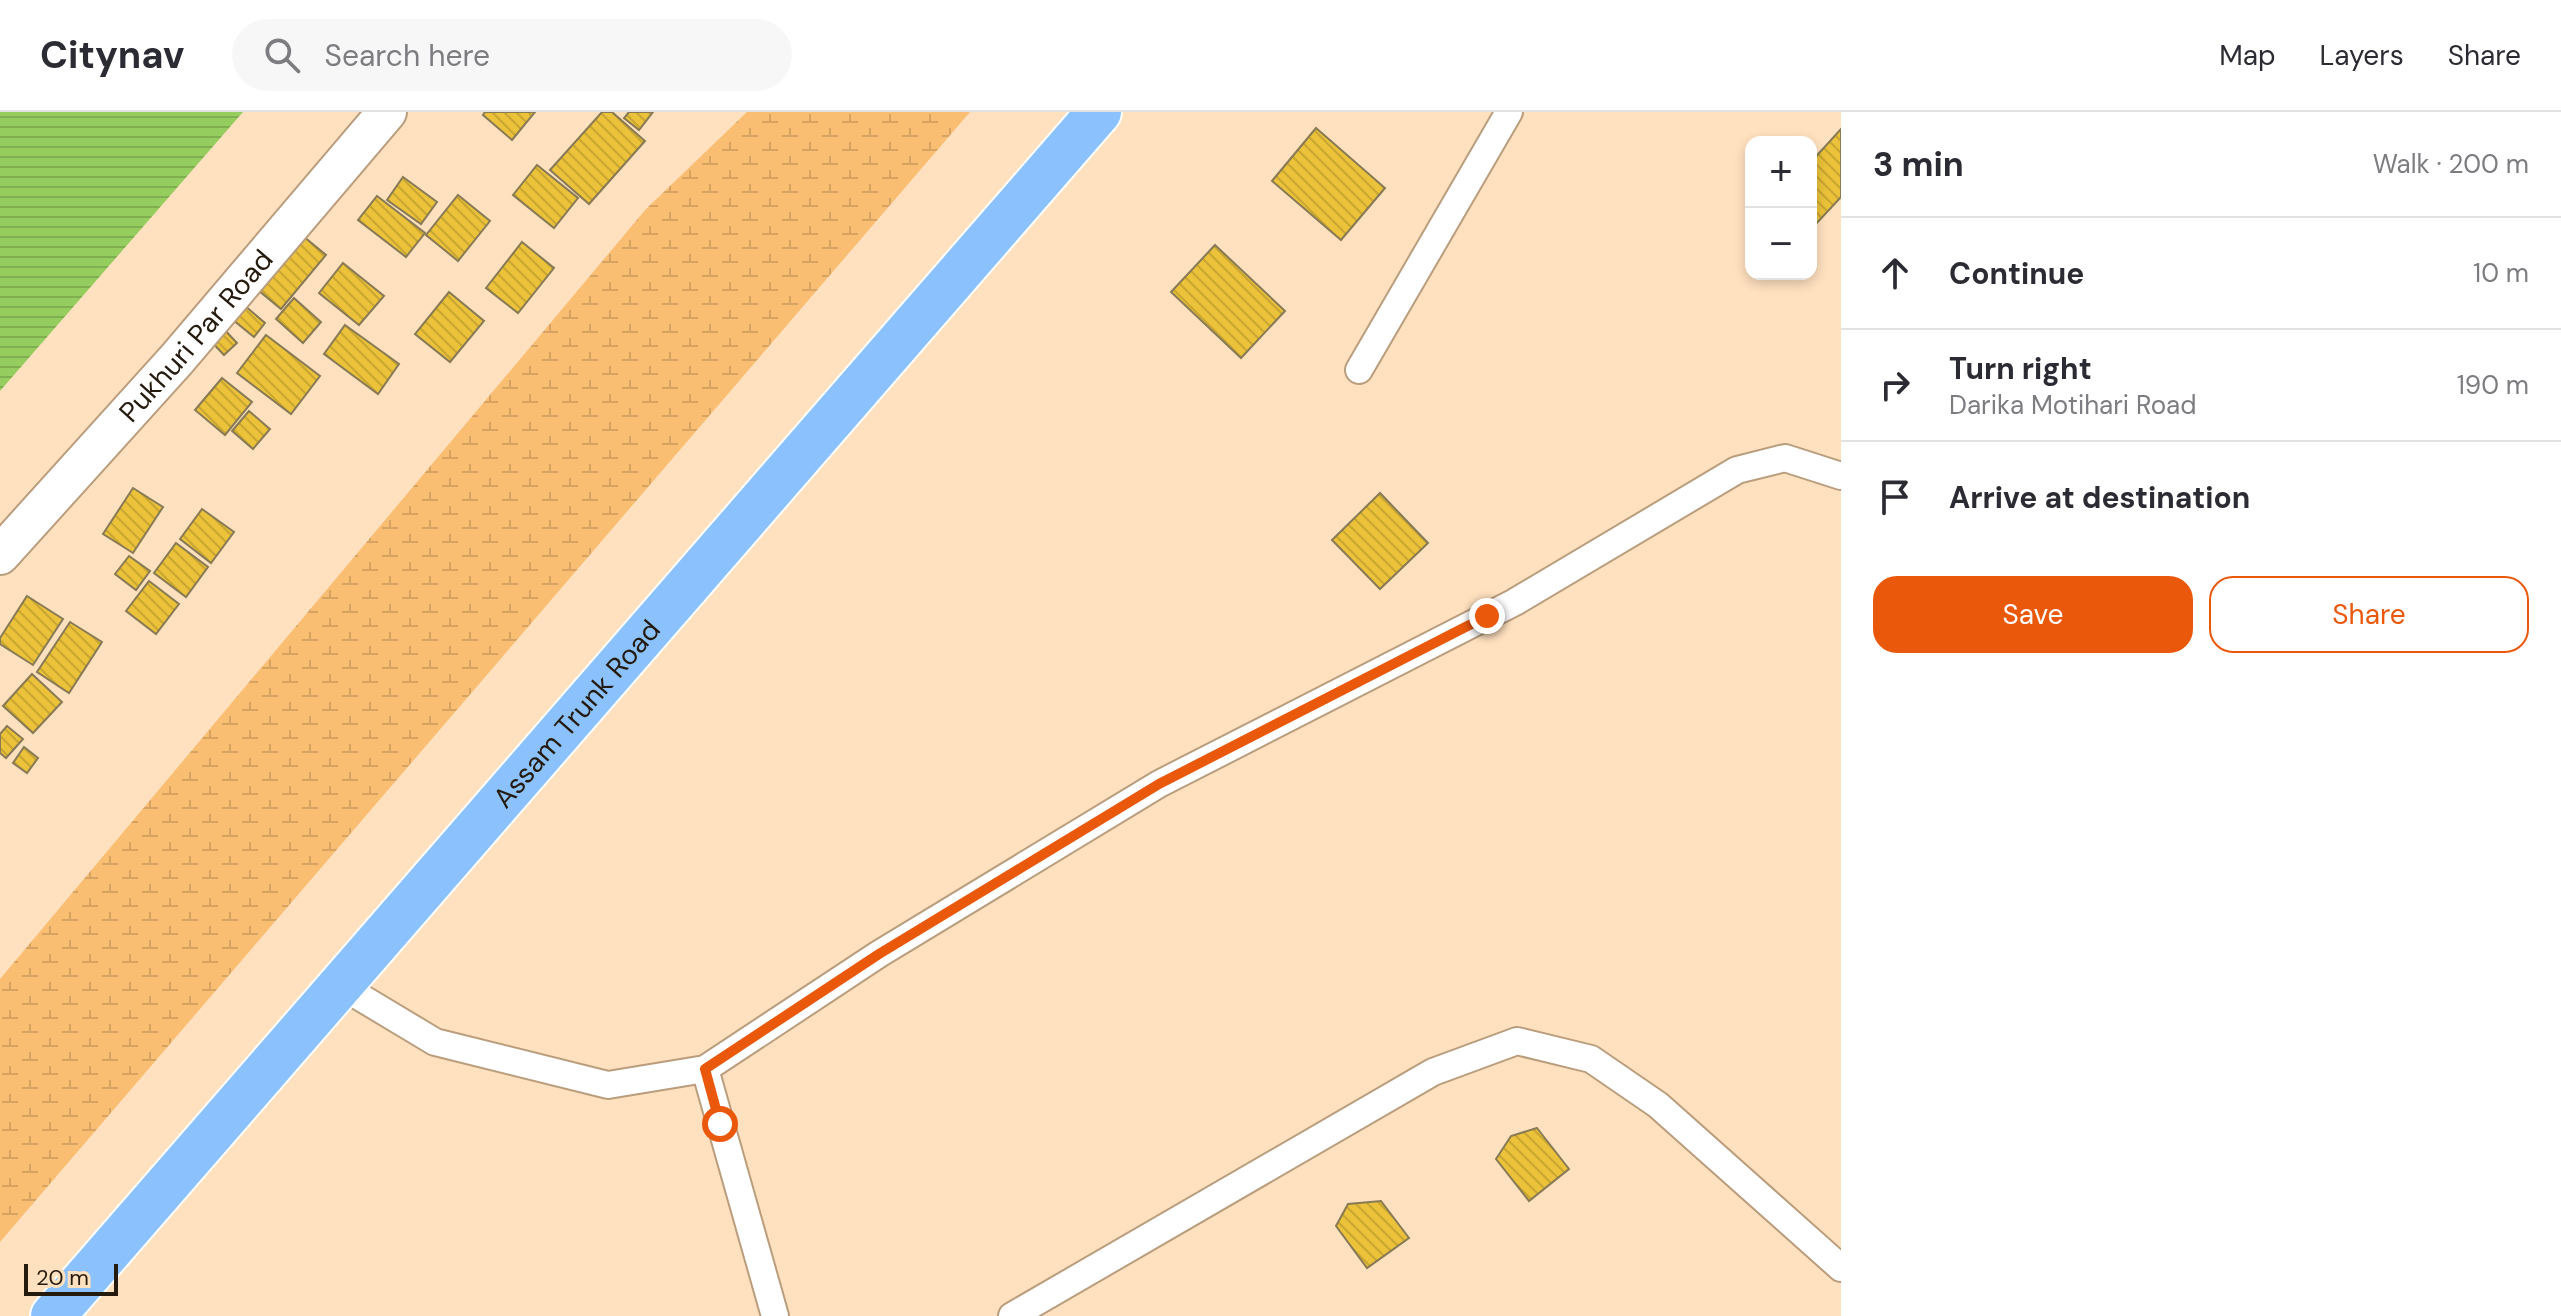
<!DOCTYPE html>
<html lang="en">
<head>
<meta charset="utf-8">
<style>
	body { margin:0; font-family:"DM Sans",sans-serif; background:#f7f7f7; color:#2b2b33 }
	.controls { position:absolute; right:24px; top:24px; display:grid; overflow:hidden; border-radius:16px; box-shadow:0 4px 12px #0003 }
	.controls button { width:72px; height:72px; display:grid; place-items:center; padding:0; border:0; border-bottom:2px solid #e1e1e2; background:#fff; color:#2b2b33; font:40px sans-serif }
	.scale { position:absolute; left:24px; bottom:20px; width:94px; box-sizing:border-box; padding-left:8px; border:4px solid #241a0d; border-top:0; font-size:22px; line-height:28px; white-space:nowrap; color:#241a0d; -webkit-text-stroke:6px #ffe1bf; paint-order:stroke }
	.stop { position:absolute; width:24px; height:24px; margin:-18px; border:6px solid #ea580c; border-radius:50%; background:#fff }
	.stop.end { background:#ea580c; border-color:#fff; box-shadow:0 2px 8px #0008 }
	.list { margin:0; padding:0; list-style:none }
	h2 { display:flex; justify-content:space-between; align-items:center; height:104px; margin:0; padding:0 32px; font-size:34px }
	h2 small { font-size:26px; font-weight:400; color:#7c7c81 }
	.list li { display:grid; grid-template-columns:52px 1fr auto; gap:24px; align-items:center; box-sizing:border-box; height:112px; padding:0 32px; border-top:2px solid #e1e1e2 }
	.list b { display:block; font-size:30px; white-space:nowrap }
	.list p { margin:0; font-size:26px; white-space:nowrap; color:#7c7c81 }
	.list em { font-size:26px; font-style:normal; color:#7c7c81 }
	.actions { display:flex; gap:16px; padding:24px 32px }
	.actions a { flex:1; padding:18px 0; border:2px solid #ea580c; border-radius:24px; text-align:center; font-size:28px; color:#ea580c }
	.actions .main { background:#ea580c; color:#fff }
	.icon { flex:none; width:44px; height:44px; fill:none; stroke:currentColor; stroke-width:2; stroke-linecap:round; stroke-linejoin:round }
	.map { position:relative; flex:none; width:1841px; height:1204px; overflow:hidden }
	header { display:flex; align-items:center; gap:48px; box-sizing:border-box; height:112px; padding:0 40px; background:#fff; border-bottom:2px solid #e1e1e2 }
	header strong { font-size:38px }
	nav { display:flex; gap:44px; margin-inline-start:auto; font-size:28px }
	.search { width:560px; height:72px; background:#f7f7f7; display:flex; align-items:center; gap:20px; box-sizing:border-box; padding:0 28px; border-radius:44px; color:#7c7c81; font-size:30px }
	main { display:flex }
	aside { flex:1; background:#fff }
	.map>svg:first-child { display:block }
	.wetland { fill:url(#wetland-marsh) }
	.water { fill:url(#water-rules) }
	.building { fill:url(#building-back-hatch); stroke:#877a55; stroke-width:2 }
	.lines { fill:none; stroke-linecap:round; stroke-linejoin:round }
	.street-casing { stroke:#b99d7d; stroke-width:30 }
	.secondary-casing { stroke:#b99d7d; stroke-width:42 }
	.highway-casing { stroke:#fff; stroke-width:48 }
	.street { stroke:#fff; stroke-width:26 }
	.secondary { stroke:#fff; stroke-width:38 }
	.highway { stroke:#8bc2fe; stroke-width:44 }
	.route { stroke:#ea580c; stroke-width:10 }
	.labels { text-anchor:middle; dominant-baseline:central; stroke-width:8; stroke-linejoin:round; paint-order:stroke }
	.street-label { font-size:28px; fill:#241a0d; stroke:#ffe1bf }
</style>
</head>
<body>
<header>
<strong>Citynav</strong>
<div class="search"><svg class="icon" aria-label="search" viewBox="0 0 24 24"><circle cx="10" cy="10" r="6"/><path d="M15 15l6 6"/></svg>Search here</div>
<nav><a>Map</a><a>Layers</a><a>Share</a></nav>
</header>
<main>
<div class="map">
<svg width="1841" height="1204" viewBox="0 0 1841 1204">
	<defs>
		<pattern id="wetland-marsh" width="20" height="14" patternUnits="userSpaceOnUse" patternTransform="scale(2)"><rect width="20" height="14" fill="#fabe73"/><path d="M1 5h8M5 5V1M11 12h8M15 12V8" fill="none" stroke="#d6a362"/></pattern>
		<pattern id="water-rules" width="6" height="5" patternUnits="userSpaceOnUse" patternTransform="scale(2)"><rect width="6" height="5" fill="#95cd5f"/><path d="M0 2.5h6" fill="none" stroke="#80af51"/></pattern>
		<pattern id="building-back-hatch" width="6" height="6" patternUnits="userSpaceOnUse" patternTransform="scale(2)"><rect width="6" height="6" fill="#ebc239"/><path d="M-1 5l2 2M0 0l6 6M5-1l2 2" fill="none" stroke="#c9a631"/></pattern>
	</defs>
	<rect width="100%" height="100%" fill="#ffe1bf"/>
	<polygon class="wetland" points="747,0 970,0 0,1130 0,867 646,97"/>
	<polygon class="water" points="0,0 243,0 0,279"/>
	<g class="building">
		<polygon points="485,0 535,0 512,28 483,3"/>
		<polygon points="602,0 612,0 645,29 589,92 550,58"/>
		<polygon points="629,0 653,0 639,18 624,6"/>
		<polygon points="1316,16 1385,76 1341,128 1272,69"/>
		<polygon points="1841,17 1841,85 1816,112 1811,108 1811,50"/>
		<polygon points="537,53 578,86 554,116 513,83"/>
		<polygon points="403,65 437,90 421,112 387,88"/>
		<polygon points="458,83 490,109 458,149 426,123"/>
		<polygon points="377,84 425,121 406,145 358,108"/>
		<polygon points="303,124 326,143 281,197 258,178"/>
		<polygon points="522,130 554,156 518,201 486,176"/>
		<polygon points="1215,133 1285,199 1241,246 1171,180"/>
		<polygon points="343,151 384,184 359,213 319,181"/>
		<polygon points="449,180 484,209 450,250 415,222"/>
		<polygon points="294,186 321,210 303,231 276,207"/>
		<polygon points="244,193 265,211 254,225 232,207"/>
		<polygon points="345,213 399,252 378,282 324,242"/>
		<polygon points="221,214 237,231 224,243 208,226"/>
		<polygon points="266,223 320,264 291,302 237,261"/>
		<polygon points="222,266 252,290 225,323 195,298"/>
		<polygon points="249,299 270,317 253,337 232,319"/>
		<polygon points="133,376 163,395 133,441 103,422"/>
		<polygon points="1380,381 1428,431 1380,477 1332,428"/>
		<polygon points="202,397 234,420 211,451 180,427"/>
		<polygon points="176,431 208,455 186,485 154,461"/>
		<polygon points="129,444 150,459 136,478 115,462"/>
		<polygon points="149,469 179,492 156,522 126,499"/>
		<polygon points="27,484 63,507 33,553 0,532 0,526"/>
		<polygon points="70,510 102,530 69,581 37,560"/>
		<polygon points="32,562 62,590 33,621 3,594"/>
		<polygon points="7,614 23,627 6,646 0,641 0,622"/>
		<polygon points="24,635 38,646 27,661 13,651"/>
		<polygon points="1537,1016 1569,1057 1529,1089 1496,1047 1511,1024"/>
		<polygon points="1381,1089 1409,1126 1367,1156 1336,1114 1348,1092"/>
	</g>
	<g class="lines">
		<g class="street-casing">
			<g id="street">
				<polyline points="1359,258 1509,0"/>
				<polyline points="340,873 435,930 608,973 705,957 879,842 1159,672 1515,490 1737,358 1785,346 1841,364"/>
				<polyline points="705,957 775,1204"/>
				<polyline points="1012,1204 1433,960 1517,929 1591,947 1658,993 1841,1156"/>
			</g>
		</g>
		<g class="secondary-casing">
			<g id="secondary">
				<path id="s1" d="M0,443L177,247L387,0"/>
			</g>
		</g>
		<g class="highway-casing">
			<g id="highway">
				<path id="s2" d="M53,1204L1099,0"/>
			</g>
		</g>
		<use href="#street" class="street"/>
		<use href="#secondary" class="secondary"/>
		<use href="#highway" class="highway"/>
	</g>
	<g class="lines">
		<polyline class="route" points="720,1012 705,957 879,842 1159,672 1487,504"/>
	</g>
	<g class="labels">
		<g class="street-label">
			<text stroke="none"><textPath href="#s1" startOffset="294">Pukhuri Par Road</textPath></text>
			<text stroke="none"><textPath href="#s2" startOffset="798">Assam Trunk Road</textPath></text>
		</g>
	</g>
</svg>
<div class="controls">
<button>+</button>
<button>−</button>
</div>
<div class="scale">20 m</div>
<div class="stop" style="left:720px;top:1012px"></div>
<div class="stop end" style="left:1487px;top:504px"></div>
</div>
<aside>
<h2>3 min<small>Walk · 200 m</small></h2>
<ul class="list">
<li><svg class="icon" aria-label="ahead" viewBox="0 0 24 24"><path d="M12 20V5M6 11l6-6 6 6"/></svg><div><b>Continue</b></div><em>10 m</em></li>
<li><svg class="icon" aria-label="right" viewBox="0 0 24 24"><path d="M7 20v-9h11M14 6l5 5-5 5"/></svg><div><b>Turn right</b><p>Darika Motihari Road</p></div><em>190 m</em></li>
<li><svg class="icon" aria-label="arrive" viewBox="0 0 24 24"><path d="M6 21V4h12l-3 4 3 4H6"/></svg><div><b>Arrive at destination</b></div></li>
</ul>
<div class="actions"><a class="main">Save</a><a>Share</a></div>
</aside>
</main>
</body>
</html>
